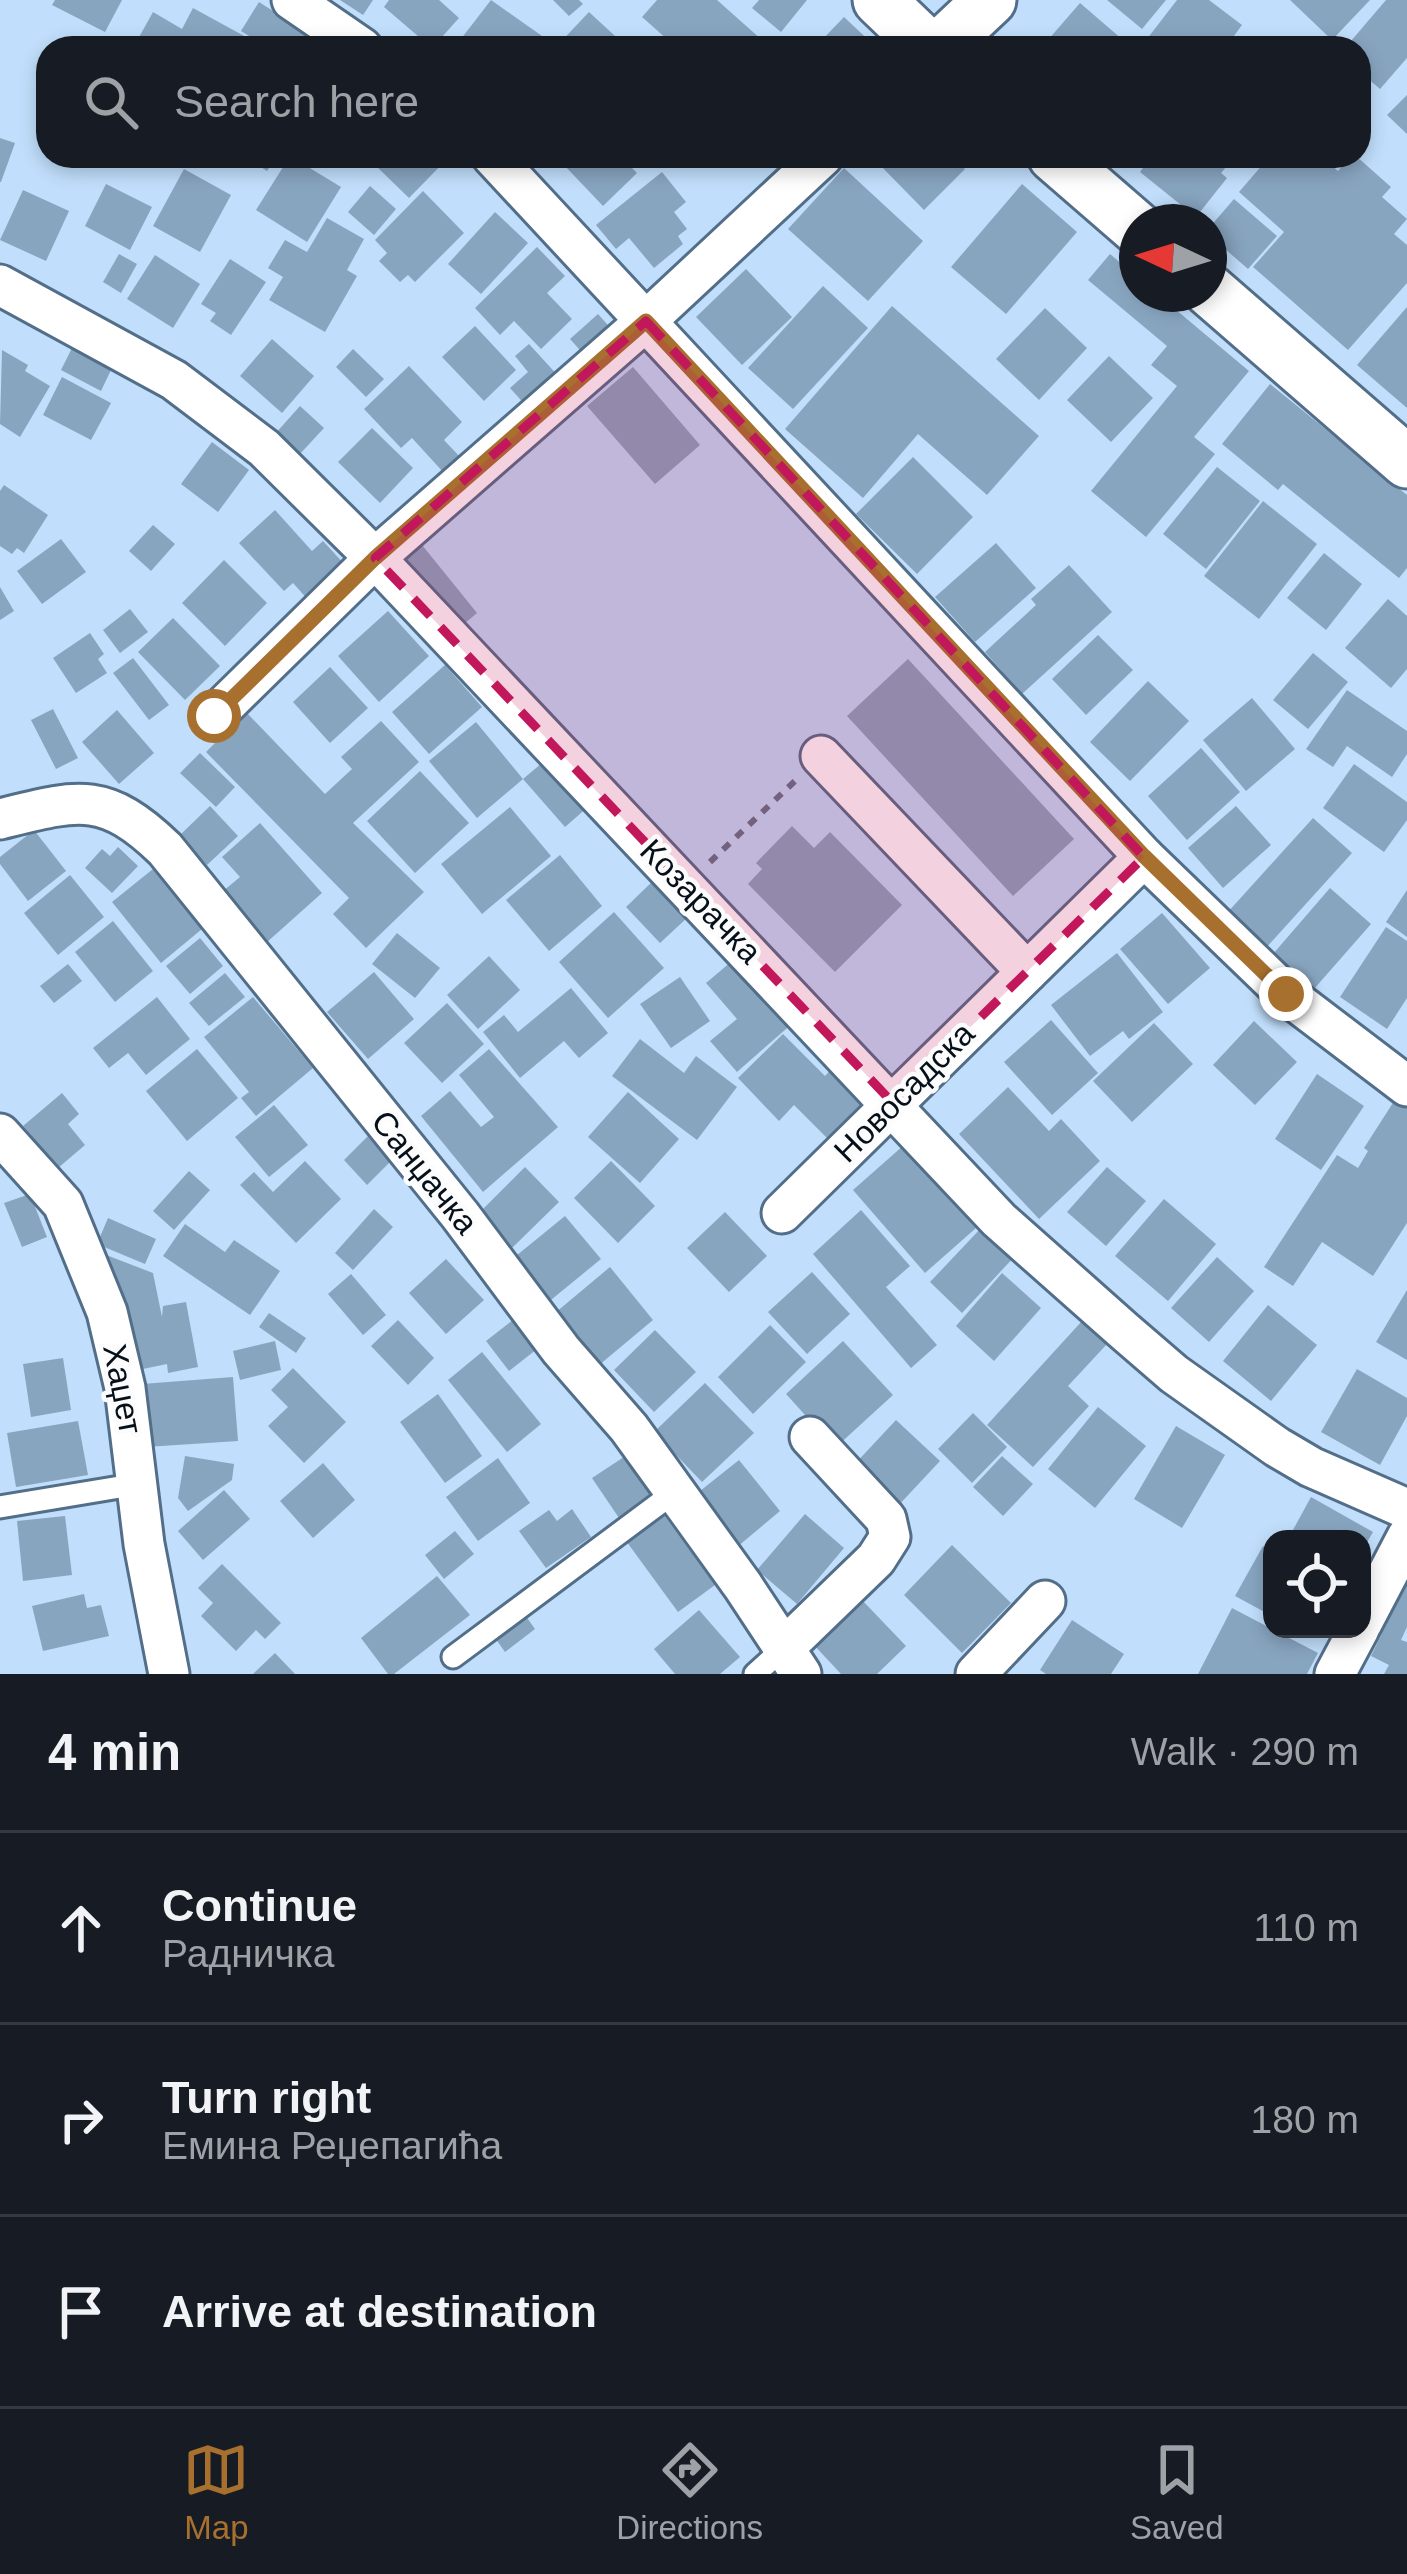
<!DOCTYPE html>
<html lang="en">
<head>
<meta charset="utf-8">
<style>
	body { margin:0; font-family:Helvetica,sans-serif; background:#242831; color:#f1f3f6 }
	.controls { position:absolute; right:36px; bottom:36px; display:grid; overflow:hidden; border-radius:24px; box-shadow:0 6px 18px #0003 }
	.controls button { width:108px; height:108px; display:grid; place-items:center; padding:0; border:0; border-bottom:3px solid #363941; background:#171b24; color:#f1f3f6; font:60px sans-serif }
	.compass { position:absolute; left:1119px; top:204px; width:108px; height:108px; border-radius:50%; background:#171b24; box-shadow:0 6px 18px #0003; rotate:274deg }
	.stop { position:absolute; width:36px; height:36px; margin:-27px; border:9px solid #a8702e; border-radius:50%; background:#fff }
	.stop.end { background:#a8702e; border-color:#fff; box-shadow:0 3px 12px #0008 }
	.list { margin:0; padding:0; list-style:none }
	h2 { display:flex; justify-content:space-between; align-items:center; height:156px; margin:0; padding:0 48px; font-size:51px }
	h2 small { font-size:39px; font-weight:400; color:#9ea1a6 }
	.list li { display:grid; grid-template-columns:78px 1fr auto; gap:36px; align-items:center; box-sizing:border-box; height:192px; padding:0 48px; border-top:3px solid #363941 }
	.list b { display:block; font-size:45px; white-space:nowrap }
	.list p { margin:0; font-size:39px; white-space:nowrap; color:#9ea1a6 }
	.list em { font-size:39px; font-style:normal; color:#9ea1a6 }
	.icon { flex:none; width:66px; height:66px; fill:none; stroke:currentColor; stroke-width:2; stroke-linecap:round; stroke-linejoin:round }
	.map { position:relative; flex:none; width:1407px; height:1674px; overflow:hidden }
	.search { position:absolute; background:#171b24; box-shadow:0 6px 18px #0003; left:36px; right:36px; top:36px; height:132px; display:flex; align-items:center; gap:30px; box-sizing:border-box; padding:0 42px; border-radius:36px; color:#9ea1a6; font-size:45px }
	.sheet { height:732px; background:#171b24 }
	nav { display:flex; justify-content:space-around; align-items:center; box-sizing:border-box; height:168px; border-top:3px solid #363941; background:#171b24; font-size:33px; color:#9ea1a6 }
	nav a { display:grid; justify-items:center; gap:6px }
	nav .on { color:#a8702e }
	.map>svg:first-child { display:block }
	.building { fill:#88a5c0 }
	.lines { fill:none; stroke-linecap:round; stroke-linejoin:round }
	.service-casing { stroke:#536e88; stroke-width:27 }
	.minor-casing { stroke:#536e88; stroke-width:45 }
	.tertiary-casing { stroke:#536e88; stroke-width:57 }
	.path { stroke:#5f7386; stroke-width:6; stroke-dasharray:9 9; stroke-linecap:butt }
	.service { stroke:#fff; stroke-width:21 }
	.minor { stroke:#fff; stroke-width:39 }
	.tertiary { stroke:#fff; stroke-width:51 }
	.route { stroke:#a8702e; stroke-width:15 }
	.marked { fill:#c2185b; fill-opacity:0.2; stroke:#c2185b; stroke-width:9; stroke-dasharray:24 15; stroke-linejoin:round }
	.labels { text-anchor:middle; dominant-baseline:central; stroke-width:9; stroke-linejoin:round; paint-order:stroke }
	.street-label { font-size:33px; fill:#06101a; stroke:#fcfcfc }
</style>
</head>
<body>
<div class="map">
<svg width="1407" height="1674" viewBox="0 0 1407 1674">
	<rect width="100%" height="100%" fill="#c1dffc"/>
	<g class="building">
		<polygon points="55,0 122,0 105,32 52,5"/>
		<polygon points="340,0 373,0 363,15"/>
		<polygon points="389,0 439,0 459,18 432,48 384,7"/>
		<polygon points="491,0 542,36 533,48 454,48"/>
		<polygon points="553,0 579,0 583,4 569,16"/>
		<polygon points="657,0 717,0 771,48 677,48 642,17"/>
		<polygon points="759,0 807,0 781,32 752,8"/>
		<polygon points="1107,0 1166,0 1142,29"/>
		<polygon points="1177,0 1209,0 1242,25 1225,48 1140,48"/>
		<polygon points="1290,0 1370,0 1332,40"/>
		<polygon points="1386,0 1407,0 1407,58 1380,89 1359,71 1359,48 1345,48"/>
		<polygon points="259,2 322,42 318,48 248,48 254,39 241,31"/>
		<polygon points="1080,3 1123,40 1116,48 1041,48"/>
		<polygon points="193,8 246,37 240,48 133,48 153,12 182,29"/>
		<polygon points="589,12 628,48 555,48"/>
		<polygon points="844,17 877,48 826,48 820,42"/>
		<polygon points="1407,95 1407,134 1387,115"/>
		<polygon points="0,138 15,143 1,182 0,182"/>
		<polygon points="244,156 277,156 267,171"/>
		<polygon points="290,156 341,187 307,242 256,210"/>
		<polygon points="382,156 450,156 409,198 374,164"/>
		<polygon points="573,156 620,156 637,173 603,206 564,165"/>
		<polygon points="879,156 952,156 965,169 924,210 875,160"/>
		<polygon points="1152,156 1235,156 1221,173 1227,178 1196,217 1140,172"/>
		<polygon points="1270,156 1321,156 1338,171 1351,156 1356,156 1391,187 1382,197 1407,219 1394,234 1407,245 1407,283 1348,350 1253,267 1284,232 1239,192"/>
		<polygon points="844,168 923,241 868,301 788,229"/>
		<polygon points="184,169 231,195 200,252 153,226"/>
		<polygon points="662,172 686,202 674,212 687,229 678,236 683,244 654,268 629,238 616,249 596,225"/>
		<polygon points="106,184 152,207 130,250 85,226"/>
		<polygon points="1022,184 1077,232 1006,314 951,267"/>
		<polygon points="370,186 396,209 374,235 348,212"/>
		<polygon points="23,190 69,211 46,261 0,240"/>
		<polygon points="423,191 464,233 415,282 408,275 400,282 379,261 387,253 375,240"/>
		<polygon points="1234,199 1277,236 1248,269 1209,235 1209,228"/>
		<polygon points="495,212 528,243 481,294 448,264"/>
		<polygon points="327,218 364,239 347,270 357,276 325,332 269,300 283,277 268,268 285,240 307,252"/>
		<polygon points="537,247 565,276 547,293 572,319 541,349 514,321 500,335 475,308"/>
		<polygon points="119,254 137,264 121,293 103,282"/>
		<polygon points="1110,254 1137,277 1137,294 1157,294 1249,371 1194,437 1215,454 1146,537 1091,491 1177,386 1151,365 1167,346 1088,280"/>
		<polygon points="155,255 200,284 173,328 127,299"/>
		<polygon points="230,259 266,282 231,335 210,321 216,313 201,304"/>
		<polygon points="746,269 792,317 742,365 696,317"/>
		<polygon points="823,286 868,328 793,409 748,368"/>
		<polygon points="892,306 1039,436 987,495 918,434 863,498 785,429"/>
		<polygon points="1407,307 1407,408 1357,365"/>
		<polygon points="1045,308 1087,348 1039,400 996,359"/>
		<polygon points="598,314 615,333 587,358 570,339"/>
		<polygon points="475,326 516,370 484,401 442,357"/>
		<polygon points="272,339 314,376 282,413 240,376"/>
		<polygon points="529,344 561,379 528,408 510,388 528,372 515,356"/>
		<polygon points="72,348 112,368 101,391 61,370"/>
		<polygon points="353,349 384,379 366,397 336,367"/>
		<polygon points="2,350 28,365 25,371 50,386 20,437 0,424"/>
		<polygon points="1109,356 1153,398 1111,442 1067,400"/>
		<polygon points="409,366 462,422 444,440 460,457 444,473 412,438 401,448 364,409"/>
		<polygon points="633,367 700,445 655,484 587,406"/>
		<polygon points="62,377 111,403 91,440 43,415"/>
		<polygon points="1270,384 1407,495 1407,568 1399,578 1283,484 1278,490 1222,444"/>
		<polygon points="300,406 324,428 299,455 275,434"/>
		<polygon points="372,428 413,468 380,503 338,462"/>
		<polygon points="212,442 249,470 218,512 181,484"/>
		<polygon points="913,457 973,517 917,574 856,514"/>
		<polygon points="1217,467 1260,501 1206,569 1163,534"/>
		<polygon points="4,485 48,515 24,553 17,548 12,554 0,546 0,491"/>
		<polygon points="1263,501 1317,544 1259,619 1204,576"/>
		<polygon points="275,510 312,551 323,541 347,567 310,602 293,583 284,591 239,543"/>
		<polygon points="153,525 175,544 151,571 129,551"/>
		<polygon points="61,539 86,572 42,604 17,571"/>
		<polygon points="418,540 477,613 457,630 397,557"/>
		<polygon points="996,543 1036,588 975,642 935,597"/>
		<polygon points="1324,553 1362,584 1326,630 1287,598"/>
		<polygon points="224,560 267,603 225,646 182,603"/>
		<polygon points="1069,565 1112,612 1022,694 985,652 1036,605 1031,599"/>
		<polygon points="0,587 14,611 0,620"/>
		<polygon points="1388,599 1407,616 1407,669 1391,688 1345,648"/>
		<polygon points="130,609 148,632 120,653 103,630"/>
		<polygon points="388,611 429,656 379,702 338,656"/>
		<polygon points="173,618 220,666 185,700 138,652"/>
		<polygon points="90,633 104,654 98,659 107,673 76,693 53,658"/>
		<polygon points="1098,635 1133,670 1086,715 1052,679"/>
		<polygon points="1313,653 1348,682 1308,729 1273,700"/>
		<polygon points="133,658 169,705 149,720 113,673"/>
		<polygon points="908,659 1074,839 1013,896 847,716"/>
		<polygon points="445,665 482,707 429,754 392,712"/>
		<polygon points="330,667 368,708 330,743 293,702"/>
		<polygon points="1148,681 1189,721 1130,781 1090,742"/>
		<polygon points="1347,690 1407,731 1407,754 1392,777 1347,746 1333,767 1306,749"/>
		<polygon points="1252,698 1295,749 1246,791 1203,740"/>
		<polygon points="53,709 78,758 56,769 31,720"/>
		<polygon points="117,710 154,753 119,784 82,742"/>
		<polygon points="246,712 325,794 352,769 341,757 381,721 419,762 353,823 424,892 366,948 333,914 349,898 206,752"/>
		<polygon points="476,722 523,779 477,818 429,761"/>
		<polygon points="1201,748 1240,792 1187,840 1148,796"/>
		<polygon points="200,753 235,787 216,807 180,773"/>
		<polygon points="548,758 589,806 565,827 523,779"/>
		<polygon points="1354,764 1407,802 1407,820 1384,852 1323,808"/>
		<polygon points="420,771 469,823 415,873 367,821"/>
		<polygon points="210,806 238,836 207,865 179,836"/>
		<polygon points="1236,806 1271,845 1223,888 1188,848"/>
		<polygon points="510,807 551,856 482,914 441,864"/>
		<polygon points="1313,818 1352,853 1266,948 1227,913"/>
		<polygon points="260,823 322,893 266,943 222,892 240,877 222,857"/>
		<polygon points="792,826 814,848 830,832 902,905 835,972 748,884 762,869 756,863"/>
		<polygon points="34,830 66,871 28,901 0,864 0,857"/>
		<polygon points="118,847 138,866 112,893 85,868 102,849 110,856"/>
		<polygon points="560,855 602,906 549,951 506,900"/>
		<polygon points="153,869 202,929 161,963 112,902"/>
		<polygon points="70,875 104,917 58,955 24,913"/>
		<polygon points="654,880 688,917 660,943 626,907"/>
		<polygon points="1330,888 1371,924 1314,989 1273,954"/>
		<polygon points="1407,890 1407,937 1386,922"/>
		<polygon points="614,912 664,968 608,1018 559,962"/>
		<polygon points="1162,913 1210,968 1168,1004 1120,949"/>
		<polygon points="113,921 153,971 115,1002 75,952"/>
		<polygon points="1386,927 1407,941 1407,998 1387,1029 1340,997"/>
		<polygon points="397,933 440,968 415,998 372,964"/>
		<polygon points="200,938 223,966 190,994 166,966"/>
		<polygon points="1117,953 1163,1012 1129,1039 1123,1031 1090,1056 1051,1005"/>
		<polygon points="489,956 520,990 478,1029 447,995"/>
		<polygon points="738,956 794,1022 737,1072 710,1041 737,1019 706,983"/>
		<polygon points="68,964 82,981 54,1003 40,986"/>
		<polygon points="374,972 414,1019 368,1059 327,1012"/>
		<polygon points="225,973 245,997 209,1026 189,1003"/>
		<polygon points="680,977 710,1021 671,1048 640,1004"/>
		<polygon points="571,988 608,1033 579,1058 564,1041 520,1078 483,1032 504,1015 518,1032"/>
		<polygon points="157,997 190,1039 146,1075 128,1053 109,1068 93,1048"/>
		<polygon points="253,997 313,1068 256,1116 241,1098 249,1092 204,1037"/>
		<polygon points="447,1003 484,1044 442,1083 404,1043"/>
		<polygon points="1051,1020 1098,1073 1052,1115 1004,1062"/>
		<polygon points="1254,1021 1297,1062 1255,1105 1213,1065"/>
		<polygon points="1154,1023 1193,1064 1132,1122 1093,1081"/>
		<polygon points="783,1034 825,1076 838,1062 876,1101 833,1144 794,1105 779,1121 738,1078"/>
		<polygon points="640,1039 684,1073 696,1056 737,1087 697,1140 612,1076"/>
		<polygon points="197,1049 238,1098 187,1141 146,1091"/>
		<polygon points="489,1049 558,1127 483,1192 421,1116 450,1091 481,1127 494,1117 459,1075"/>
		<polygon points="1317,1074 1364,1106 1321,1170 1275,1139"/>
		<polygon points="1008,1087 1049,1131 1061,1119 1100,1161 1039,1219 959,1134"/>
		<polygon points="628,1092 679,1139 640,1183 588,1137"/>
		<polygon points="62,1093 79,1114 68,1124 85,1145 58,1168 23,1126"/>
		<polygon points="1398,1095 1407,1101 1407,1223 1373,1276 1322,1242 1293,1286 1264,1267 1337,1155 1358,1168 1368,1151 1364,1148"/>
		<polygon points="274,1105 308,1145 269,1177 235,1137"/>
		<polygon points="369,1135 392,1160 367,1185 344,1160"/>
		<polygon points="904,1145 976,1228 925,1273 853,1190"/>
		<polygon points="305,1161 341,1199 296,1243 240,1185 254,1172 273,1192"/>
		<polygon points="611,1161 655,1206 618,1243 574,1198"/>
		<polygon points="525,1167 559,1202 511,1249 477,1215"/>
		<polygon points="1107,1167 1146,1201 1106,1246 1067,1212"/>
		<polygon points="189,1171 210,1190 174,1230 153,1211"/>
		<polygon points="30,1194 47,1237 22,1247 4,1203"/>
		<polygon points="1164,1199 1216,1244 1168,1301 1115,1256"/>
		<polygon points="374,1209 393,1227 353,1270 335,1253"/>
		<polygon points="861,1210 910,1266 886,1287 937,1345 911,1368 813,1254"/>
		<polygon points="725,1212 767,1256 729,1292 687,1248"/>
		<polygon points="565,1216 601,1259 546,1304 511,1260"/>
		<polygon points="108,1218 156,1239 145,1264 97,1244"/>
		<polygon points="185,1224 225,1252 234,1240 280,1271 250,1315 163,1256"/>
		<polygon points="983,1226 1015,1256 962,1313 930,1282"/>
		<polygon points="101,1253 153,1273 162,1317 163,1306 186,1302 198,1367 168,1373 167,1364 138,1370"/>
		<polygon points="1217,1257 1254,1291 1209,1342 1171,1308"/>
		<polygon points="446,1259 484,1300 446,1334 409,1293"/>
		<polygon points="610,1267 653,1320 598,1366 555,1313"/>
		<polygon points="812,1272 850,1314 807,1354 768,1312"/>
		<polygon points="1002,1273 1041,1308 994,1361 956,1326"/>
		<polygon points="351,1274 386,1315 363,1335 328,1294"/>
		<polygon points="1407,1290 1407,1360 1376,1342"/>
		<polygon points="1268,1305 1317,1345 1271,1401 1223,1361"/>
		<polygon points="269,1313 306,1338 296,1353 259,1327"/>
		<polygon points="514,1319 537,1349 509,1371 486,1341"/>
		<polygon points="398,1320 434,1358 408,1385 371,1346"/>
		<polygon points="1082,1321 1107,1344 1068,1386 1089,1406 1033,1467 987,1425"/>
		<polygon points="770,1325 806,1362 753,1414 718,1377"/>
		<polygon points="655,1330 696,1372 654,1412 614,1370"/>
		<polygon points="275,1341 281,1370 240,1380 233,1351"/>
		<polygon points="843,1341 893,1395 835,1448 786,1394"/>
		<polygon points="482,1352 541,1424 507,1452 448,1380"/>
		<polygon points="63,1358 71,1410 31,1417 23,1364"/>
		<polygon points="293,1368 346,1422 304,1463 268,1426 288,1407 271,1390"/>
		<polygon points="1357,1369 1407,1398 1407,1416 1380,1465 1321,1432"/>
		<polygon points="233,1377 238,1441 146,1447 142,1384"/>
		<polygon points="705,1383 754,1433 702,1482 654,1432"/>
		<polygon points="438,1394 482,1456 445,1483 400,1422"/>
		<polygon points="1098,1407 1146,1446 1095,1508 1048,1469"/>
		<polygon points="973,1413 1007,1447 972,1483 938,1449"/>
		<polygon points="896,1420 940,1461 896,1508 852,1467"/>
		<polygon points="78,1421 88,1475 16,1487 7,1433"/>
		<polygon points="1176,1426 1225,1455 1182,1528 1134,1499"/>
		<polygon points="630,1453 657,1493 619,1518 592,1478"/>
		<polygon points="185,1456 234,1464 232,1480 188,1511 178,1498"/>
		<polygon points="1002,1456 1033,1484 1003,1516 973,1487"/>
		<polygon points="498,1458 530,1503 478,1541 446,1497"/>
		<polygon points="739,1460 780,1511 737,1547 695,1495"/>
		<polygon points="323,1463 355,1500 313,1538 280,1501"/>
		<polygon points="224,1490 250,1519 203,1560 178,1531"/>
		<polygon points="1311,1497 1373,1532 1362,1551 1362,1539 1288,1539"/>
		<polygon points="658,1507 715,1585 678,1612 621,1534"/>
		<polygon points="572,1509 591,1537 546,1568 519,1531 549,1510 557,1521"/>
		<polygon points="805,1514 844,1548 797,1604 757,1570"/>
		<polygon points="65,1516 72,1575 23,1581 17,1521"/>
		<polygon points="455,1531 474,1554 444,1579 425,1555"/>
		<polygon points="952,1545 1011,1603 962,1653 904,1595"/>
		<polygon points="1263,1546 1272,1551 1272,1616 1235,1596"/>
		<polygon points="222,1564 281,1623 265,1639 256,1630 236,1651 201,1616 213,1603 198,1588"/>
		<polygon points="437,1576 470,1615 394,1674 388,1674 361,1638"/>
		<polygon points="1407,1582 1407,1627 1401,1640 1407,1642 1407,1674 1384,1674 1389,1665 1371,1656"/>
		<polygon points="84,1594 87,1608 101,1605 109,1636 43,1651 32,1606"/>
		<polygon points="861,1599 906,1646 877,1674 841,1674 813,1644"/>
		<polygon points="520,1608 535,1629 505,1652 490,1631"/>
		<polygon points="1232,1608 1318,1653 1307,1674 1198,1674"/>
		<polygon points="699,1610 740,1657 720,1674 675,1674 654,1649"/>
		<polygon points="1072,1620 1124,1654 1111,1674 1046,1674 1040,1670"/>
		<polygon points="275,1653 295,1674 253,1674"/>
	</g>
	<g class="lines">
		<g class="service-casing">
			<g id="service">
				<polyline points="0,1507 138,1484"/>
				<polyline points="453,1657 676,1491"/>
				<polyline points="755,1674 784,1648"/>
			</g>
		</g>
		<g class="minor-casing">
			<g id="minor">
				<polyline points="292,0 362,48"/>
				<polyline points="492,156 1144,857 1286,994 1407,1086"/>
				<polyline points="0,285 174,380 264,448 375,558 999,1220 1123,1330 1174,1374 1277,1447 1311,1467 1407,1509"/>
				<polyline points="214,716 375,558 646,321 823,156"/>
				<polyline points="821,756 1027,972"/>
				<path d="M0,819C77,800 104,790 165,849L460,1215L561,1350L629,1428L743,1586L801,1674"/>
				<polyline points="0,1134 63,1204 107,1312 125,1388 144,1544 169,1674"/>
				<polyline points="782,1213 1144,857"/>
				<polyline points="1362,1623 1407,1537"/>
				<polyline points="784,1648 876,1559 890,1537 886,1519 810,1437"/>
				<polyline points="976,1674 1045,1601"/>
				<polyline points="1335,1674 1359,1629"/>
			</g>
		</g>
		<g class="tertiary-casing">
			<g id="tertiary">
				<polyline points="879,0 929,48"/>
				<polyline points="939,48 990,0"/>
				<polyline points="1054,156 1137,228"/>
				<polyline points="1209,290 1407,462"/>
			</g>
		</g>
		<polyline class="path" points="710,862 796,780"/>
		<use href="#service" class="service"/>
		<use href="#minor" class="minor"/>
		<use href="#tertiary" class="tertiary"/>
	</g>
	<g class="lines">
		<polyline class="route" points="214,716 375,558 646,321 1144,856 1286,994"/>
	</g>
	<path class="marked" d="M646,321L1144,857L893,1103L375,558Z"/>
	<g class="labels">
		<g class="street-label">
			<text transform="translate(701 901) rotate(46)">Козарачка</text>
			<text transform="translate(904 1092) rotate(-45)">Новосадска</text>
			<text transform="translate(425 1172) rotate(51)">Санџачка</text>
			<text transform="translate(123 1389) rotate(79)">Хаџет</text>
		</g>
	</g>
</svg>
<div class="controls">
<button><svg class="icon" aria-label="locate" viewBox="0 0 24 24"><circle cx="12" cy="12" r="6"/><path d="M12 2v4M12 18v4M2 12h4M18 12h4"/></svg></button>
</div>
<svg class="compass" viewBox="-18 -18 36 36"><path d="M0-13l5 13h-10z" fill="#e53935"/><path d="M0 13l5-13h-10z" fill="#9ea1a6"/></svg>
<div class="stop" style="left:214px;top:716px"></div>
<div class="stop end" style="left:1286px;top:994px"></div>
<div class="search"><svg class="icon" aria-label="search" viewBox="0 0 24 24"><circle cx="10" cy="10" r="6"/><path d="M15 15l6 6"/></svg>Search here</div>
</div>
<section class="sheet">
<h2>4 min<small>Walk · 290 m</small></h2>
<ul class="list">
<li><svg class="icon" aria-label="ahead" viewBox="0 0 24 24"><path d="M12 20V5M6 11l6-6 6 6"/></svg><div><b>Continue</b><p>Радничка</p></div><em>110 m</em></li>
<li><svg class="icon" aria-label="right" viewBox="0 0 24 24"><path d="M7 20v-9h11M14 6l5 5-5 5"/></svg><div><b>Turn right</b><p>Емина Реџепагића</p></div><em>180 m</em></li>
<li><svg class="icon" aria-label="arrive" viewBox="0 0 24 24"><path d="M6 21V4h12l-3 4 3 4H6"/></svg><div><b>Arrive at destination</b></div></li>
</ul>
</section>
<nav>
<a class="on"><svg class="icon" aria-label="map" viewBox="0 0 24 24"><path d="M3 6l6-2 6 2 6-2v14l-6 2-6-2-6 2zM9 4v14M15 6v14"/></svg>Map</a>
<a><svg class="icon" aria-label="directions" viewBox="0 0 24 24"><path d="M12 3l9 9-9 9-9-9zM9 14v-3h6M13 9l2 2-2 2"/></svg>Directions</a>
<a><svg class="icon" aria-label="saved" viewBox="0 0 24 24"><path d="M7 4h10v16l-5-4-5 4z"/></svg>Saved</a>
</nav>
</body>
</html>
